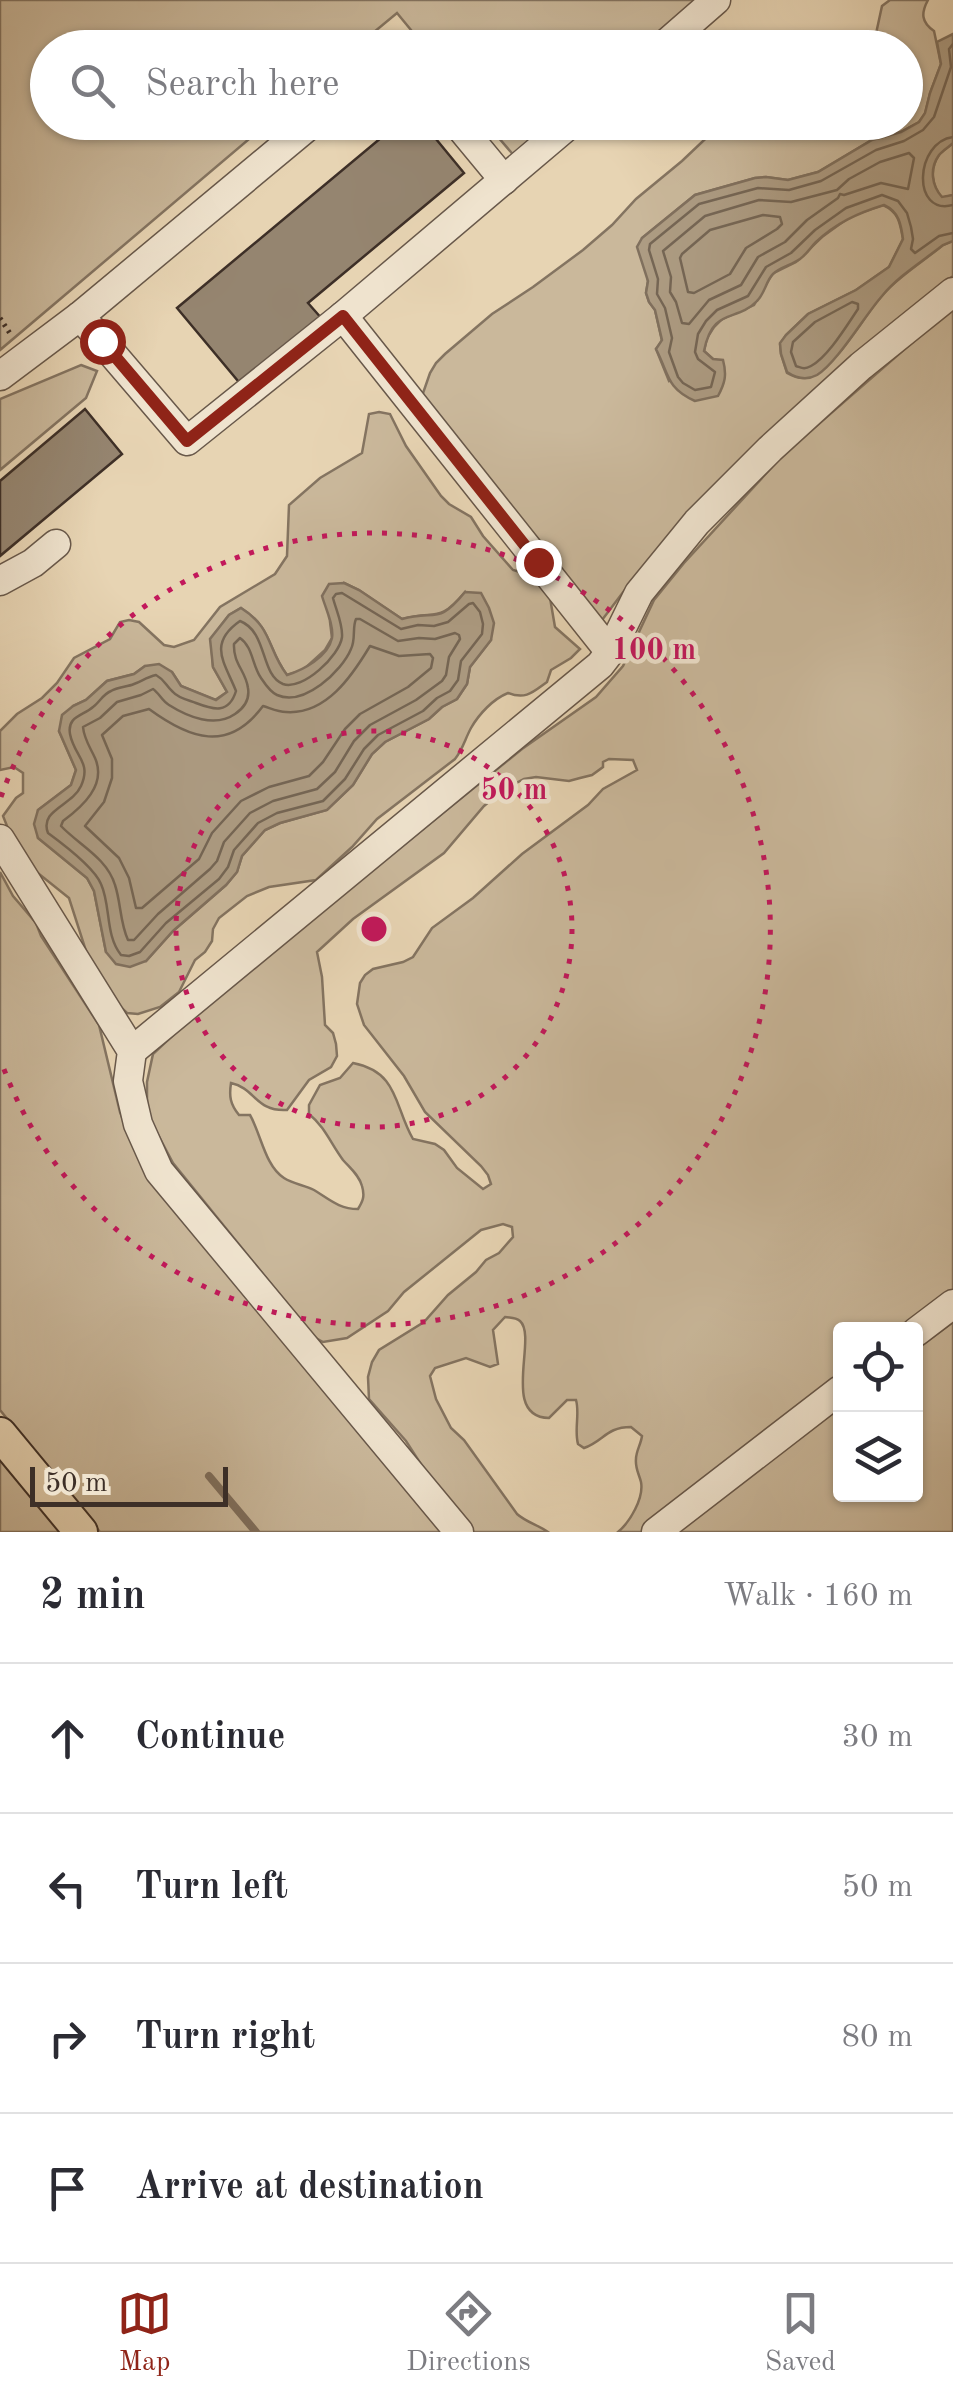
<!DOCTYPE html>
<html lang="en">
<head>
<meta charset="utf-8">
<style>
	body { margin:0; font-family:"Old Standard TT",serif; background:#f2f2f3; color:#2b2b33 }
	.controls { position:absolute; right:30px; bottom:30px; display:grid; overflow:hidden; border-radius:10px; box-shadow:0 2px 8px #0004 }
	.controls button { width:90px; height:90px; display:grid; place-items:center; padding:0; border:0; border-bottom:2px solid #e1e1e2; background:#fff; color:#2b2b33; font:50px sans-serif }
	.scale { position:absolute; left:30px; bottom:25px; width:198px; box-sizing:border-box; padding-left:10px; border:5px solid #3d2f27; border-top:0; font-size:28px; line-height:35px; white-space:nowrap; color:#3d2f27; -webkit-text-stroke:8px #efe3ce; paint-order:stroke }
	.stop { position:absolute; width:30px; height:30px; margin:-22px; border:8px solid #8f2418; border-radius:50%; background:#fff }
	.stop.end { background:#8f2418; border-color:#fff; box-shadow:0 2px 10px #0008 }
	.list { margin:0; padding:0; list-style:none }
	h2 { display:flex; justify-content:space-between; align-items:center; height:130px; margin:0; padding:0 40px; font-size:42px }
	h2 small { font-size:32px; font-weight:400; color:#7c7c81 }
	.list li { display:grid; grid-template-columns:65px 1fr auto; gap:30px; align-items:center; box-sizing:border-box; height:150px; padding:0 40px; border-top:2px solid #e1e1e2 }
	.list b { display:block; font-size:38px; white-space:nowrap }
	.list em { font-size:32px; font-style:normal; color:#7c7c81 }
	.icon { flex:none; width:55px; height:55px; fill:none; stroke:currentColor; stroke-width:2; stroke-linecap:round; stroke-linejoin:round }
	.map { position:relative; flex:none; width:953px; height:1532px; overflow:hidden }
	.search { position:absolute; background:#fff; box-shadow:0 2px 8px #0004; left:30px; right:30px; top:30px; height:110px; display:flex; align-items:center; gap:25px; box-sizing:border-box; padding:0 35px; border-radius:55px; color:#7c7c81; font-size:38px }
	.sheet { height:730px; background:#fff }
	nav { display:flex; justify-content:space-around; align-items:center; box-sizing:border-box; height:140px; border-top:2px solid #e1e1e2; background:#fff; font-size:28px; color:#7c7c81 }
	nav a { display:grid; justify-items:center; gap:5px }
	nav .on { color:#8f2418 }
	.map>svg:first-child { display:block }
	.green { fill:#cab89b; stroke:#847461; stroke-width:2.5; fill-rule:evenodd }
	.water { fill:#ad9c83; stroke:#80705e; stroke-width:2.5 }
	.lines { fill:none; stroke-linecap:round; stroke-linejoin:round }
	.shore { stroke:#756655; stroke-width:2.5 }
	.stream { stroke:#80705e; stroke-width:8 }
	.building { fill:#958570; stroke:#3d2f27; stroke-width:2.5 }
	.minor-casing { stroke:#68584a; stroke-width:31 }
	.major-casing { stroke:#3d2f27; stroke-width:36 }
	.path { stroke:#3d2f27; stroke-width:5; stroke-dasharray:2.5 5; stroke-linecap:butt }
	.minor { stroke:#efe3ce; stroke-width:28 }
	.major { stroke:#e7d4b3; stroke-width:32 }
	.route { stroke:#8f2418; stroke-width:12 }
	.ring { fill:none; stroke:#c2185b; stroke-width:5; stroke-dasharray:5 10 }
	.centre { fill:#c2185b; stroke:#efe3ce; stroke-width:5 }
	.ring-label { font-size:30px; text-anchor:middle; font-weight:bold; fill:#c2185b; stroke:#efe3ce; stroke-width:9; stroke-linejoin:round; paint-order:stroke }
</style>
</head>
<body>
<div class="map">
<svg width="953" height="1532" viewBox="0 0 953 1532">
	<rect width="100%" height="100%" fill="#e7d4b3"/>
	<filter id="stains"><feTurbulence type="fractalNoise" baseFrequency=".002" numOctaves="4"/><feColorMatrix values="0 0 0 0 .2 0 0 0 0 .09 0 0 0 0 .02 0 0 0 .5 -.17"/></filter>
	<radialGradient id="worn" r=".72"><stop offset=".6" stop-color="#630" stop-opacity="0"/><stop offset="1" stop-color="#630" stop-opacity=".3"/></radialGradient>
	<g class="green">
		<polygon points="0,0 703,0 647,47 425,47 397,13 356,47 48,48 48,122 268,123 0,350"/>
		<path d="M890,0H928C921,13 921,22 934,31L941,64L930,93L925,114L919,122L901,132L872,140L818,172L788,180L766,177L755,178L695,195L642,238L648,281L646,293L649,302L655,310L662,341L656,349L669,381L713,359L704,351L707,338L714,327L722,319L754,305L772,274L796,262L822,237L851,216L883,205C899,212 900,223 903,239L889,267L856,290L808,314L786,335L780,344L781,354L787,373C794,377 801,380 809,377C840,365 864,313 887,290C904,273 925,260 943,245L953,241V276L850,363L630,583L599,624L422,396L430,373L436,363L445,354L492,314L533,287L583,250L612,225L636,199L682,161L722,123L906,122V48L870,47L874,43L882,6Z"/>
		<polygon points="486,123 558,123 516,158"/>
		<path d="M953,143V195L942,198C932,186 929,169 939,155C943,150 949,147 953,143Z"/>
		<path d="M953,307V1291L908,1329L840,1330V1382L646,1532H618C630,1522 644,1498 641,1482C639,1474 635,1468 636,1459C636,1451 641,1444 642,1436L631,1427C606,1427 604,1441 584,1448L578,1444C574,1429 580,1414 576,1400H567L549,1418C500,1417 538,1337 520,1321C515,1317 511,1318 505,1317L493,1330L498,1364L490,1367L466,1358L435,1368L430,1376L436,1399L451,1428L464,1440L517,1514C526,1522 538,1525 548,1532H474L444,1500L406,1441L369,1399L368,1377L372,1362L379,1350L424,1322L448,1295L476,1272L486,1260L499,1253L513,1237L512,1227L503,1224L481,1230L404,1292L388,1311L347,1338L323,1342L314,1337L173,1163L147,1114V1082L153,1054L203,1007L522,749L596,697L623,666L654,600L684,563L784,454ZM609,759L633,760L637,770L603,789L588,805L522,854L473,898L432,928L413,957L403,962L373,969L365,975L360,983L357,1004L364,1025L404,1076L425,1112L481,1166L488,1175L491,1184L483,1189L457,1168L444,1150L435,1144L413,1139C394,1106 399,1072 353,1063L340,1078L320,1085L309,1105V1114C325,1127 331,1144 343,1160C350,1168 359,1175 362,1186C365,1196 363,1201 358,1209C339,1209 329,1199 314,1190C304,1185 293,1184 284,1178C265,1166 261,1134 250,1115H239C230,1104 229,1096 231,1083C255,1088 256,1112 287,1110L309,1080L331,1067L337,1056L336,1044L333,1033L325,1025L322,977L317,952L353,919L444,853L484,806L503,790L524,779L536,777L569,781L580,778L592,775L603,767V762Z"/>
		<polygon points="81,365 97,371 86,398 0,470 0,399"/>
		<path d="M379,412L390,414L406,446L441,496L449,504L471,517L483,536L513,570L533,576L549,592L555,627L580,649L571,658L551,670L547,682C533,692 526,700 508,693C493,699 479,714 471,728C465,739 463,749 455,759L377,819L352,847L316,880L269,887L247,896L219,918L213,929L212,941L205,952L195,960L179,992L160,1007L138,1014L127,1013L111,998L96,970L86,951L69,898L34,870L11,836L3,816L16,798L23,793V773L14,767L0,770V731L17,714L42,698L57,683L74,658L110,639L120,622L129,620L139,622L164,645L174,647L194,640L220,607L275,574L287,556L289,505L320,478L362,453L369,414ZM344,583L359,590L402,619C437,609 437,625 465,592L491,640L470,667L467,684L457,699L442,707L429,719L385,742L372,754L353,785L327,810L280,823L265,830L242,856L237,872L226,885L173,931L146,961L106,952L94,891L87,878L38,838V810L71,785L76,770L59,731L73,706L86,700L107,681L134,674L145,666L172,672L181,686L215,700L227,692L213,667L211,639L229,615L241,608C273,628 267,649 287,675L303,670L325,650L332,638L330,622Z"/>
		<polygon points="0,872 13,896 36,923 41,936 99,1025 120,1112 131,1140 451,1532 100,1532 0,1410"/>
		<polygon points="953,1322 953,1532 675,1532 840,1407 840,1494 916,1494 916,1350"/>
		<polygon points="0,1458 62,1532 0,1532"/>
	</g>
	<g class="water">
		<path d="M953,34V143C949,147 943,150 939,155C929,169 932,186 942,197L953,195V241L943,245C923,261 898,276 882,296C865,315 837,363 817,375C806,381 796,378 787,372L781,354L780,343L786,335L808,314L856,290L889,267L903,239C901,224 899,212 884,205C858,213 836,223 816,242C810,248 807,254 800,259C792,265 780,267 773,274C766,281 765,293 757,301C736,323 713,306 704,351L713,359L723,360C727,375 725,383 718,396L695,401C666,388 669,374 656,349L662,340L655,310L649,302L646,293L648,281L637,247L642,238L695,195L755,178L766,177L788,180L818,172L872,140L901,132L919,122L925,113L930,93L941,64L937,42Z"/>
		<path d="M344,583L359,590L402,619C437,610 438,625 465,592L481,593L489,608L494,623L491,640L470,667L467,684L457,699L442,707L429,719L385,742L372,754L353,785L327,810L280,823L265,830L242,856L237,872L226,885L173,931L146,961L130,967L116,964L106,952L94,891L87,878L38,838L34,824L38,810L71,785L76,770L59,731L62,715L73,706L86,700L107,681L134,674L145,666L159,664L172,672L181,686L216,700L227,692L213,667L210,639L229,615L241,608C273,628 267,649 287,675C303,670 328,657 332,638C334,625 325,607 322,596L329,584Z"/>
	</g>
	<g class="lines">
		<g class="shore">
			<polyline points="953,44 949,49 951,67 934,117 923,130 904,141 876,150 821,181 789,190 758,188 699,204 650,244 649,250 658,279 657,294 665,308 672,338 669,352 678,377 683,383 695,390 711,387 715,372 698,359 695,352 698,334 706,321 717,310 748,296 766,267 791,253 815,230 846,208 882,195 898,201 907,213 911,227 913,239 911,249 915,253 939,236 953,233"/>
			<path d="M953,137C915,142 911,216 953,205"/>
			<polygon points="909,153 914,158 908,189 881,183 844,195 840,194 838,198 807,220 785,242 758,257 741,285 709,300 689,324 682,323 676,302 670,292 671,277 663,251 705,216 759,200 791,202 837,190 849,179 880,162"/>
			<polygon points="763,215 780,217 782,224 777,229 746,248 730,274 694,293 688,292 680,258 682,254 710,230"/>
			<path d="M852,302L858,304V309C847,325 828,357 811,366C804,370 802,368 796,366L791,352L793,342L815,322Z"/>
			<path d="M342,593L401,629L418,625L434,626L448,622L469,604L473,603L480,612L483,624L482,634L461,661L458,680L450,691L437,698L423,711L378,735L364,749L345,779L323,801L277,813L258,823L234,850L228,867L219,879L166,923L140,952L129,956L121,955C105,935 111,906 101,884C94,867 63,844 48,833C39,810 72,806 81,786C92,762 74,756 70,734C67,716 83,716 93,707C100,702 103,694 111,691C118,687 127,687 134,684C142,681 147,677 156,675C165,680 165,685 173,692C178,698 188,700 196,703C214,710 229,714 236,691C225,663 207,644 240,621C268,632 260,675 283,684C303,691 340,655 342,637C343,624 336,610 333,598L336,594Z"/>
			<path d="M356,619H360L398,641L419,638L435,639L455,633L459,635L460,639L449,657L446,675L442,681L416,700L370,725L354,741L335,772L317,789L273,801L250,813L224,842L217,861L210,869L158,914L134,940H128C120,923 121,903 115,885C107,858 79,845 61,826L63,821C82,807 107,785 95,758C90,747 84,739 83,727L100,718L117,702L141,695L153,689C159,693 162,701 169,705C188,717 215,728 235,714C244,708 250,700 248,688C246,671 233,664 234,644L240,638C253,647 252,665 261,678C265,684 270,692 277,695C304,707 342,671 351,649C356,639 352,628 356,619Z"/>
			<path d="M370,646L399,656L430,654L433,658L431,668L408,687L360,714L345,729L323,762L309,776L269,787L241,801L212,833L199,859L142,908H136L129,878L119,858L85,826L104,802L112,778V759L102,735L123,716L149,709C190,739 228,753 263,706C270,708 278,712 286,712C326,715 352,676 370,646Z"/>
		</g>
		<polyline class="stream" points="209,1476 256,1532"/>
	</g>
	<g class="building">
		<polygon points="400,122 422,122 464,173 308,303 323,320 243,387 177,308"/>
		<polygon points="85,409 122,454 0,556 0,481"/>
	</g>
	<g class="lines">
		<g class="minor-casing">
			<g id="minor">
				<polyline points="661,48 716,0"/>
				<polyline points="456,122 504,180"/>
				<polyline points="80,316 313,122"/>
				<polyline points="343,316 610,652"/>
				<polyline points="0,376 80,316 187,441 343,316 572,122"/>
				<polyline points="0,581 33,563 56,544"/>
				<polyline points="0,839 132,1051 128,1081 138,1124 159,1171 459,1532"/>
				<polyline points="132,1051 600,665 610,652 639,593 697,522 770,449 861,366 953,292"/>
				<polyline points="916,1332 953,1304"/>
				<polyline points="656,1532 840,1390"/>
			</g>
		</g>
		<g class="major-casing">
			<polyline id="major" points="0,1434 81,1532"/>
		</g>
		<polyline class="path" points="0,318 11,335"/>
		<use href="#minor" class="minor"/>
		<use href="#major" class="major"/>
	</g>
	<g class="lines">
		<polyline class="route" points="102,341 187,441 343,316 538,562"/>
	</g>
	<g class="ring">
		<circle cx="374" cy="929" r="198"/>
		<path d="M1 797A396 396 0 1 1 1 1061"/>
	</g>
	<circle cx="374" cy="929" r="15" class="centre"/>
	<g class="ring-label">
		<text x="654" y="659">100 m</text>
		<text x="514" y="799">50 m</text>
	</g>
	<rect width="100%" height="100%" filter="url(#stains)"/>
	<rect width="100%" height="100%" fill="url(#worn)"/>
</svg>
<div class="controls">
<button><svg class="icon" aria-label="locate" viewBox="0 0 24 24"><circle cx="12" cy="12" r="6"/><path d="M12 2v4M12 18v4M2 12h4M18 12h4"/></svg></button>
<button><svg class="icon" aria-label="layers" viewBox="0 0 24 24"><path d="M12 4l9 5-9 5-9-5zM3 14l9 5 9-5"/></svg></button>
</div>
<div class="scale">50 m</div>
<div class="stop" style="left:102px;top:341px"></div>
<div class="stop end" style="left:538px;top:562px"></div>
<div class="search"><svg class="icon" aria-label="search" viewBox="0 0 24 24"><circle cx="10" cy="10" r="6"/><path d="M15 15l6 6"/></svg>Search here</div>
</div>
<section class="sheet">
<h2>2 min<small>Walk · 160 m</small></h2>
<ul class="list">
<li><svg class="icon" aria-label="ahead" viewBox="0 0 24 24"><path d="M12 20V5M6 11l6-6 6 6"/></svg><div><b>Continue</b></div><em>30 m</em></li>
<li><svg class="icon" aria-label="left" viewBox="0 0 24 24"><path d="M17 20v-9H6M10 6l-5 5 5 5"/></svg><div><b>Turn left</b></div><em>50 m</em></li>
<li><svg class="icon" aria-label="right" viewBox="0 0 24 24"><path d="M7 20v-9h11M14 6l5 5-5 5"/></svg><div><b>Turn right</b></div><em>80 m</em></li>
<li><svg class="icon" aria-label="arrive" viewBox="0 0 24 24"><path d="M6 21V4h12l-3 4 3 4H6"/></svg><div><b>Arrive at destination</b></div></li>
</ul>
</section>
<nav>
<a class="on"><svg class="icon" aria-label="map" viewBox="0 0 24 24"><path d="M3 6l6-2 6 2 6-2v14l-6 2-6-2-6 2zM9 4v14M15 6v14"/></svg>Map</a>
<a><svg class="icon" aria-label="directions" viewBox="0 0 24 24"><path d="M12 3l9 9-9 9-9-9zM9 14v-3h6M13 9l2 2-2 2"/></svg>Directions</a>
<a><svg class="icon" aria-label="saved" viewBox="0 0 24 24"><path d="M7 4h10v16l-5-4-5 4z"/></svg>Saved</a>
</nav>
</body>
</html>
